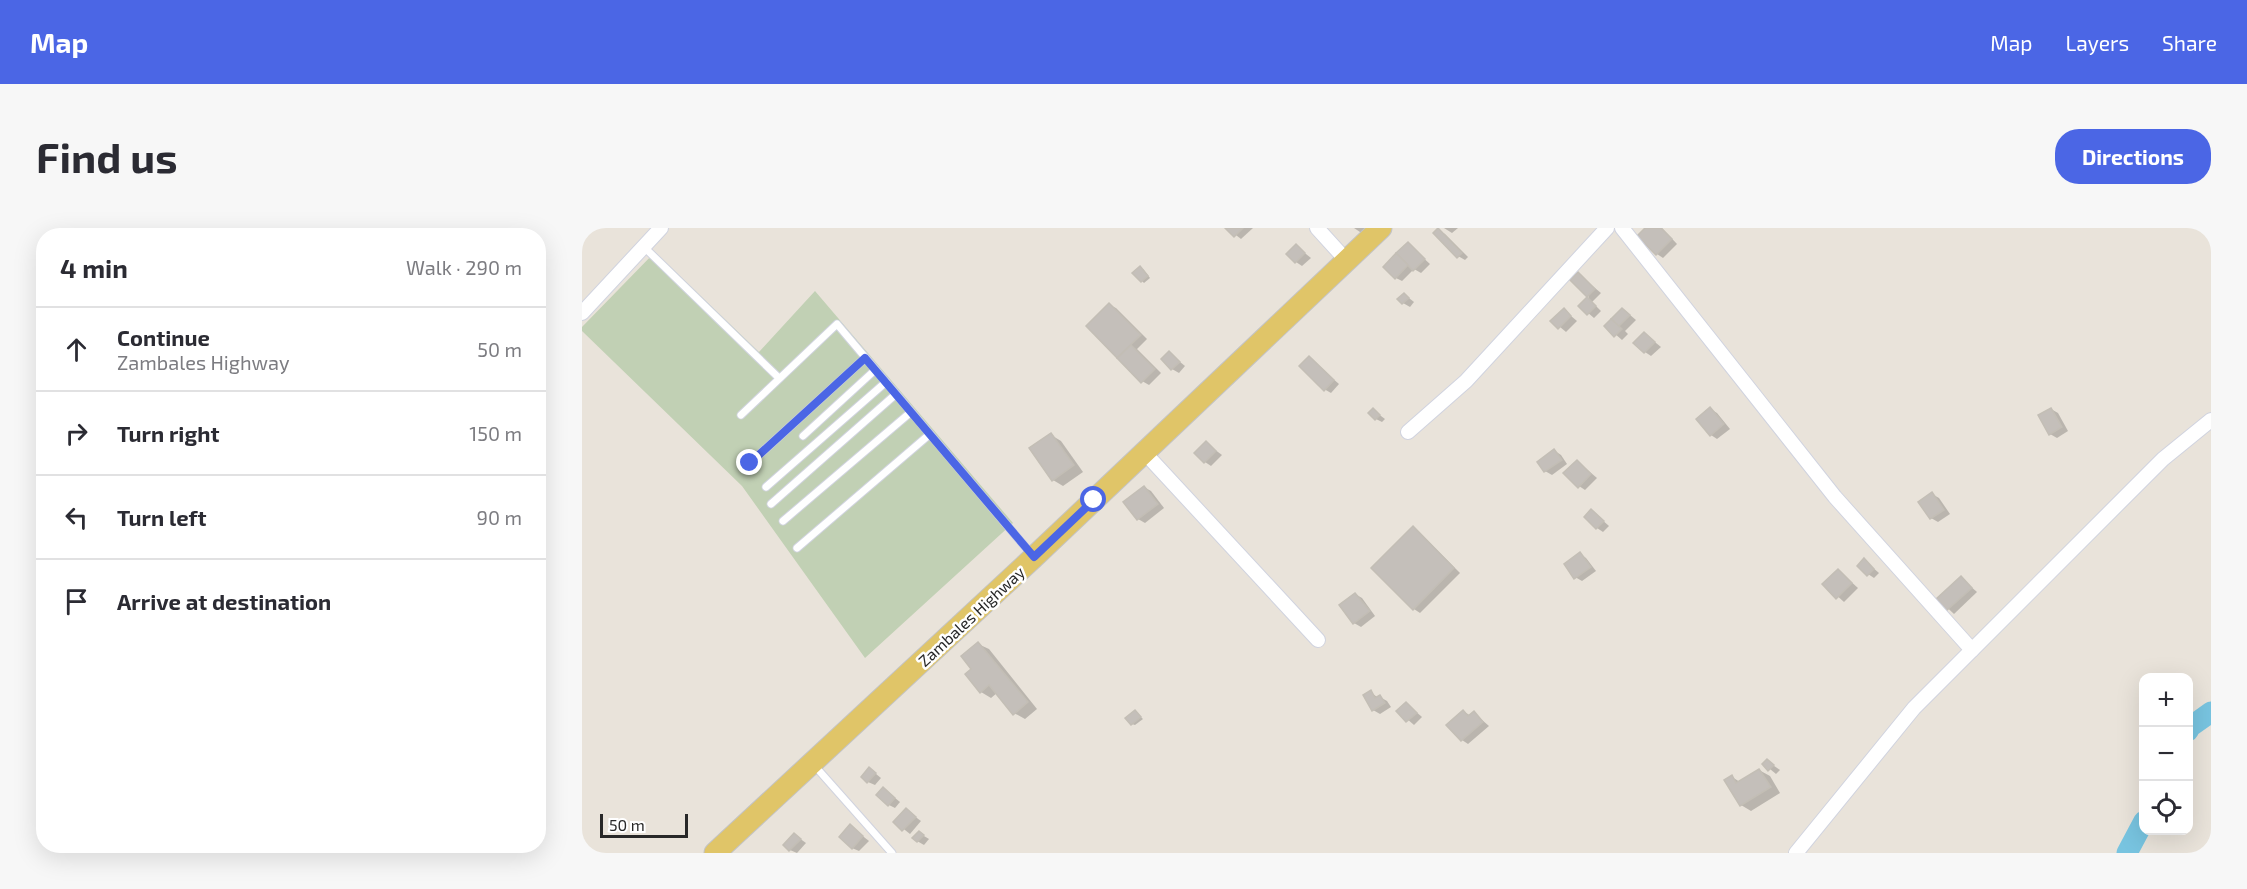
<!DOCTYPE html>
<html lang="en">
<head>
<meta charset="utf-8">
<style>
	body { margin:0; font-family:"Exo 2",sans-serif; background:#f7f7f7; color:#2b2b33 }
	.controls { position:absolute; right:18px; bottom:18px; display:grid; overflow:hidden; border-radius:12px; box-shadow:0 6px 24px #0002 }
	.controls button { width:54px; height:54px; display:grid; place-items:center; padding:0; border:0; border-bottom:2px solid #e1e1e2; background:#fff; color:#2b2b33; font:30px sans-serif }
	.scale { position:absolute; left:18px; bottom:15px; width:88px; box-sizing:border-box; padding-left:6px; border:3px solid #282828; border-top:0; font-size:16px; line-height:21px; white-space:nowrap; color:#282828; -webkit-text-stroke:4px #fff; paint-order:stroke }
	.stop { position:absolute; width:18px; height:18px; margin:-14px; border:4px solid #4b66e5; border-radius:50%; background:#fff }
	.stop.end { background:#4b66e5; border-color:#fff; box-shadow:0 2px 6px #0008 }
	.list { margin:0; padding:0; list-style:none }
	h2 { display:flex; justify-content:space-between; align-items:center; height:78px; margin:0; padding:0 24px; font-size:26px }
	h2 small { font-size:20px; font-weight:400; color:#7c7c81 }
	.list li { display:grid; grid-template-columns:39px 1fr auto; gap:18px; align-items:center; box-sizing:border-box; height:84px; padding:0 24px; border-top:2px solid #e1e1e2 }
	.list b { display:block; font-size:22px; white-space:nowrap }
	.list p { margin:0; font-size:20px; white-space:nowrap; color:#7c7c81 }
	.list em { font-size:20px; font-style:normal; color:#7c7c81 }
	.icon { flex:none; width:33px; height:33px; fill:none; stroke:currentColor; stroke-width:2; stroke-linecap:round; stroke-linejoin:round }
	.map { position:relative; flex:none; width:1629px; height:625px; overflow:hidden; border-radius:24px }
	header { display:flex; align-items:center; gap:36px; box-sizing:border-box; height:84px; padding:0 30px; background:#4b66e5; color:#fff }
	header strong { font-size:28px }
	nav { display:flex; gap:33px; margin-inline-start:auto; font-size:21px }
	.intro { display:flex; align-items:center; justify-content:space-between; box-sizing:border-box; height:144px; padding:0 36px }
	h1 { margin:0; font-size:42px }
	.button { padding:15px 27px; border-radius:24px; background:#4b66e5; color:#fff; font-size:21px; font-weight:700 }
	main { display:flex; gap:36px; padding:0 36px }
	aside { flex:1; background:#fff; border-radius:24px; box-shadow:0 6px 24px #0002 }
	.map>svg:first-child { display:block }
	.cemetery { fill:#c1d0b4 }
	.shadow { fill:#0003 }
	.lines { fill:none; stroke-linecap:round; stroke-linejoin:round }
	.river { stroke:#78c4e0; stroke-width:21 }
	.building { fill:#c4bfba; stroke:#c3beb5; stroke-width:1.5 }
	.lane-casing { stroke:#d0d3df; stroke-width:9 }
	.street-casing { stroke:#d0d3df; stroke-width:16 }
	.primary-casing { stroke:#c3c3c3; stroke-width:23 }
	.lane { stroke:#fff; stroke-width:7 }
	.street { stroke:#fff; stroke-width:14 }
	.primary { stroke:#e0c568; stroke-width:21 }
	.route { stroke:#4b66e5; stroke-width:8 }
	.labels { text-anchor:middle; dominant-baseline:central; stroke-width:5; stroke-linejoin:round; paint-order:stroke }
	.street-label { font-size:16px; fill:#282828; stroke:#fff }
</style>
</head>
<body>
<header>
<strong>Map</strong>
<nav><a>Map</a><a>Layers</a><a>Share</a></nav>
</header>
<div class="intro"><h1>Find us</h1><a class="button">Directions</a></div>
<main>
<aside>
<h2>4 min<small>Walk · 290 m</small></h2>
<ul class="list">
<li><svg class="icon" aria-label="ahead" viewBox="0 0 24 24"><path d="M12 20V5M6 11l6-6 6 6"/></svg><div><b>Continue</b><p>Zambales Highway</p></div><em>50 m</em></li>
<li><svg class="icon" aria-label="right" viewBox="0 0 24 24"><path d="M7 20v-9h11M14 6l5 5-5 5"/></svg><div><b>Turn right</b></div><em>150 m</em></li>
<li><svg class="icon" aria-label="left" viewBox="0 0 24 24"><path d="M17 20v-9H6M10 6l-5 5 5 5"/></svg><div><b>Turn left</b></div><em>90 m</em></li>
<li><svg class="icon" aria-label="arrive" viewBox="0 0 24 24"><path d="M6 21V4h12l-3 4 3 4H6"/></svg><div><b>Arrive at destination</b></div></li>
</ul>
</aside>
<div class="map">
<svg width="1629" height="625" viewBox="0 0 1629 625">
	<rect width="100%" height="100%" fill="#e9e3da"/>
	<polygon class="cemetery" points="73,24 177,124 233,63 431,295 283,430 160,258 0,103 0,99"/>
	<g class="shadow">
		<polygon points="645,0 671,0 659,11"/>
		<polygon points="772,0 787,0 781,6"/>
		<polygon points="862,0 876,0 870,5"/>
		<polygon points="1065,0 1080,0 1095,16 1081,30 1075,26"/>
		<polygon points="856,2 863,6 886,29 883,32 876,28"/>
		<polygon points="826,16 848,36 839,45 832,41 820,53 814,50"/>
		<polygon points="714,18 729,30 720,38 714,34"/>
		<polygon points="561,41 568,50 562,55 560,53"/>
		<polygon points="996,46 1019,65 1010,74 1019,83 1012,90 998,78 1007,69 990,52"/>
		<polygon points="822,66 832,74 828,79 821,75"/>
		<polygon points="527,77 534,80 565,111 555,121 579,145 567,157 560,153 506,98"/>
		<polygon points="1041,81 1054,92 1043,103 1046,106 1040,112 1024,98"/>
		<polygon points="982,82 995,93 984,104 971,93"/>
		<polygon points="1063,106 1079,119 1069,128 1063,124"/>
		<polygon points="587,125 603,138 597,145 590,141"/>
		<polygon points="727,130 757,156 749,165 742,161"/>
		<polygon points="1128,181 1135,185 1148,201 1135,211 1129,207"/>
		<polygon points="1469,181 1476,185 1486,203 1475,210 1468,206"/>
		<polygon points="791,182 803,191 800,194 794,191"/>
		<polygon points="469,207 479,213 501,244 481,258 471,252"/>
		<polygon points="624,215 640,227 629,238 623,234"/>
		<polygon points="973,223 979,227 985,236 970,247 963,243 957,234"/>
		<polygon points="995,233 1015,250 1003,262 997,258"/>
		<polygon points="562,259 569,263 582,280 563,295 556,291 544,274"/>
		<polygon points="1350,266 1357,270 1368,286 1356,294 1349,290"/>
		<polygon points="1010,283 1027,298 1021,304 1015,300"/>
		<polygon points="831,300 837,304 878,345 838,385 832,381"/>
		<polygon points="998,326 1004,330 1014,343 1000,353 993,349"/>
		<polygon points="1282,332 1297,345 1292,350 1286,346"/>
		<polygon points="1256,342 1276,360 1262,374 1242,356"/>
		<polygon points="1379,350 1395,364 1372,386 1356,371"/>
		<polygon points="773,366 780,370 793,388 779,399 772,395 759,377"/>
		<polygon points="396,416 407,421 455,481 443,491 432,485 415,465 409,470 399,464 391,441"/>
		<polygon points="789,464 796,470 798,469 805,473 809,479 798,486 791,482"/>
		<polygon points="824,475 840,489 832,497 816,483"/>
		<polygon points="881,483 889,488 892,485 907,498 886,516 880,512"/>
		<polygon points="553,484 561,491 553,497 550,496"/>
		<polygon points="1185,533 1198,542 1194,546 1182,536"/>
		<polygon points="288,541 299,550 293,557 286,554"/>
		<polygon points="1177,542 1188,548 1198,565 1169,583 1159,577 1150,549 1158,554"/>
		<polygon points="302,561 318,574 313,580 307,577"/>
		<polygon points="324,582 339,593 328,606 313,594"/>
		<polygon points="268,598 287,613 277,623 270,620"/>
		<polygon points="337,605 347,611 342,617 335,613"/>
		<polygon points="213,607 224,615 215,625 208,622"/>
	</g>
	<g class="lines">
		<g class="river">
			<polyline points="1606,503 1608,499 1629,484"/>
			<polyline points="1545,625 1562,593"/>
		</g>
	</g>
	<g class="building">
		<polygon points="643,0 661,0 652,9"/>
		<polygon points="856,0 880,25 875,30 851,5"/>
		<polygon points="1063,0 1079,0 1090,11 1074,27 1055,8"/>
		<polygon points="826,14 843,31 831,43 814,25"/>
		<polygon points="714,16 723,25 713,35 704,26"/>
		<polygon points="814,25 826,37 813,51 801,39"/>
		<polygon points="558,38 566,48 559,54 550,45"/>
		<polygon points="996,44 1013,61 1005,69 988,52"/>
		<polygon points="822,65 827,70 820,76 815,71"/>
		<polygon points="1005,69 1014,78 1005,87 996,78"/>
		<polygon points="527,75 559,107 535,130 504,98"/>
		<polygon points="982,80 989,88 976,101 968,93"/>
		<polygon points="1040,80 1048,87 1037,98 1029,91"/>
		<polygon points="1029,91 1040,101 1032,109 1022,98"/>
		<polygon points="1062,104 1073,114 1062,125 1051,115"/>
		<polygon points="549,117 573,141 559,155 535,130"/>
		<polygon points="587,123 598,134 589,142 579,131"/>
		<polygon points="727,128 752,152 742,163 717,138"/>
		<polygon points="1128,179 1142,196 1128,208 1114,191"/>
		<polygon points="791,180 798,187 793,192 786,185"/>
		<polygon points="1469,180 1480,199 1467,207 1456,187"/>
		<polygon points="469,205 492,237 470,253 447,220"/>
		<polygon points="624,213 634,223 622,235 612,225"/>
		<polygon points="972,221 980,232 962,244 955,234"/>
		<polygon points="995,232 1009,246 996,260 981,245"/>
		<polygon points="562,258 576,276 555,292 541,274"/>
		<polygon points="1350,264 1362,282 1348,291 1336,274"/>
		<polygon points="1009,281 1022,293 1014,301 1002,289"/>
		<polygon points="831,298 872,340 831,382 789,340"/>
		<polygon points="998,324 1009,339 992,351 982,336"/>
		<polygon points="1282,330 1292,341 1285,348 1275,338"/>
		<polygon points="1256,341 1270,355 1254,371 1240,356"/>
		<polygon points="1379,348 1390,360 1364,383 1354,371"/>
		<polygon points="773,365 788,383 771,396 757,377"/>
		<polygon points="396,414 446,474 431,487 407,457 398,465 383,446 389,441 379,428"/>
		<polygon points="789,462 793,470 798,467 803,475 790,483 781,467"/>
		<polygon points="824,474 835,485 824,494 814,483"/>
		<polygon points="553,482 559,489 549,497 543,490"/>
		<polygon points="881,482 886,488 892,483 901,494 879,513 864,497"/>
		<polygon points="1185,531 1192,537 1186,543 1180,536"/>
		<polygon points="287,539 294,545 285,555 279,549"/>
		<polygon points="1177,541 1189,559 1158,578 1142,552 1150,547 1154,555"/>
		<polygon points="301,559 313,570 306,578 294,567"/>
		<polygon points="324,580 334,589 320,603 311,594"/>
		<polygon points="268,596 281,608 270,621 257,609"/>
		<polygon points="337,603 342,607 335,614 330,610"/>
		<polygon points="212,605 219,611 207,623 201,617"/>
	</g>
	<g class="lines">
		<g class="lane-casing">
			<g id="lane">
				<polyline points="62,19 197,150"/>
				<polyline points="159,187 255,96 451,328"/>
				<polyline points="221,208 293,142"/>
				<polyline points="168,235 283,130"/>
				<polyline points="184,259 304,154"/>
				<polyline points="189,276 314,166"/>
				<polyline points="201,293 329,184"/>
				<polyline points="215,320 348,206"/>
				<polyline points="232,537 310,625"/>
			</g>
		</g>
		<g class="street-casing">
			<g id="street">
				<polyline points="735,0 764,32"/>
				<polyline points="1040,0 1253,269 1390,422"/>
				<polyline points="0,85 79,0"/>
				<polyline points="826,204 884,153 1025,0"/>
				<polyline points="562,224 736,412"/>
				<polyline points="1214,625 1332,480 1581,231 1629,192"/>
			</g>
		</g>
		<g class="primary-casing">
			<polyline id="primary" points="133,625 452,329 799,0"/>
		</g>
		<use href="#lane" class="lane"/>
		<use href="#street" class="street"/>
		<use href="#primary" class="primary"/>
	</g>
	<g class="lines">
		<polyline class="route" points="168,235 283,130 452,329 512,272"/>
	</g>
	<g class="labels">
		<g class="street-label">
			<text transform="translate(389 388) rotate(-43)">Zambales Highway</text>
		</g>
	</g>
</svg>
<div class="controls">
<button>+</button>
<button>−</button>
<button><svg class="icon" aria-label="locate" viewBox="0 0 24 24"><circle cx="12" cy="12" r="6"/><path d="M12 2v4M12 18v4M2 12h4M18 12h4"/></svg></button>
</div>
<div class="scale">50 m</div>
<div class="stop" style="left:512px;top:272px"></div>
<div class="stop end" style="left:168px;top:235px"></div>
</div>
</main>
</body>
</html>
